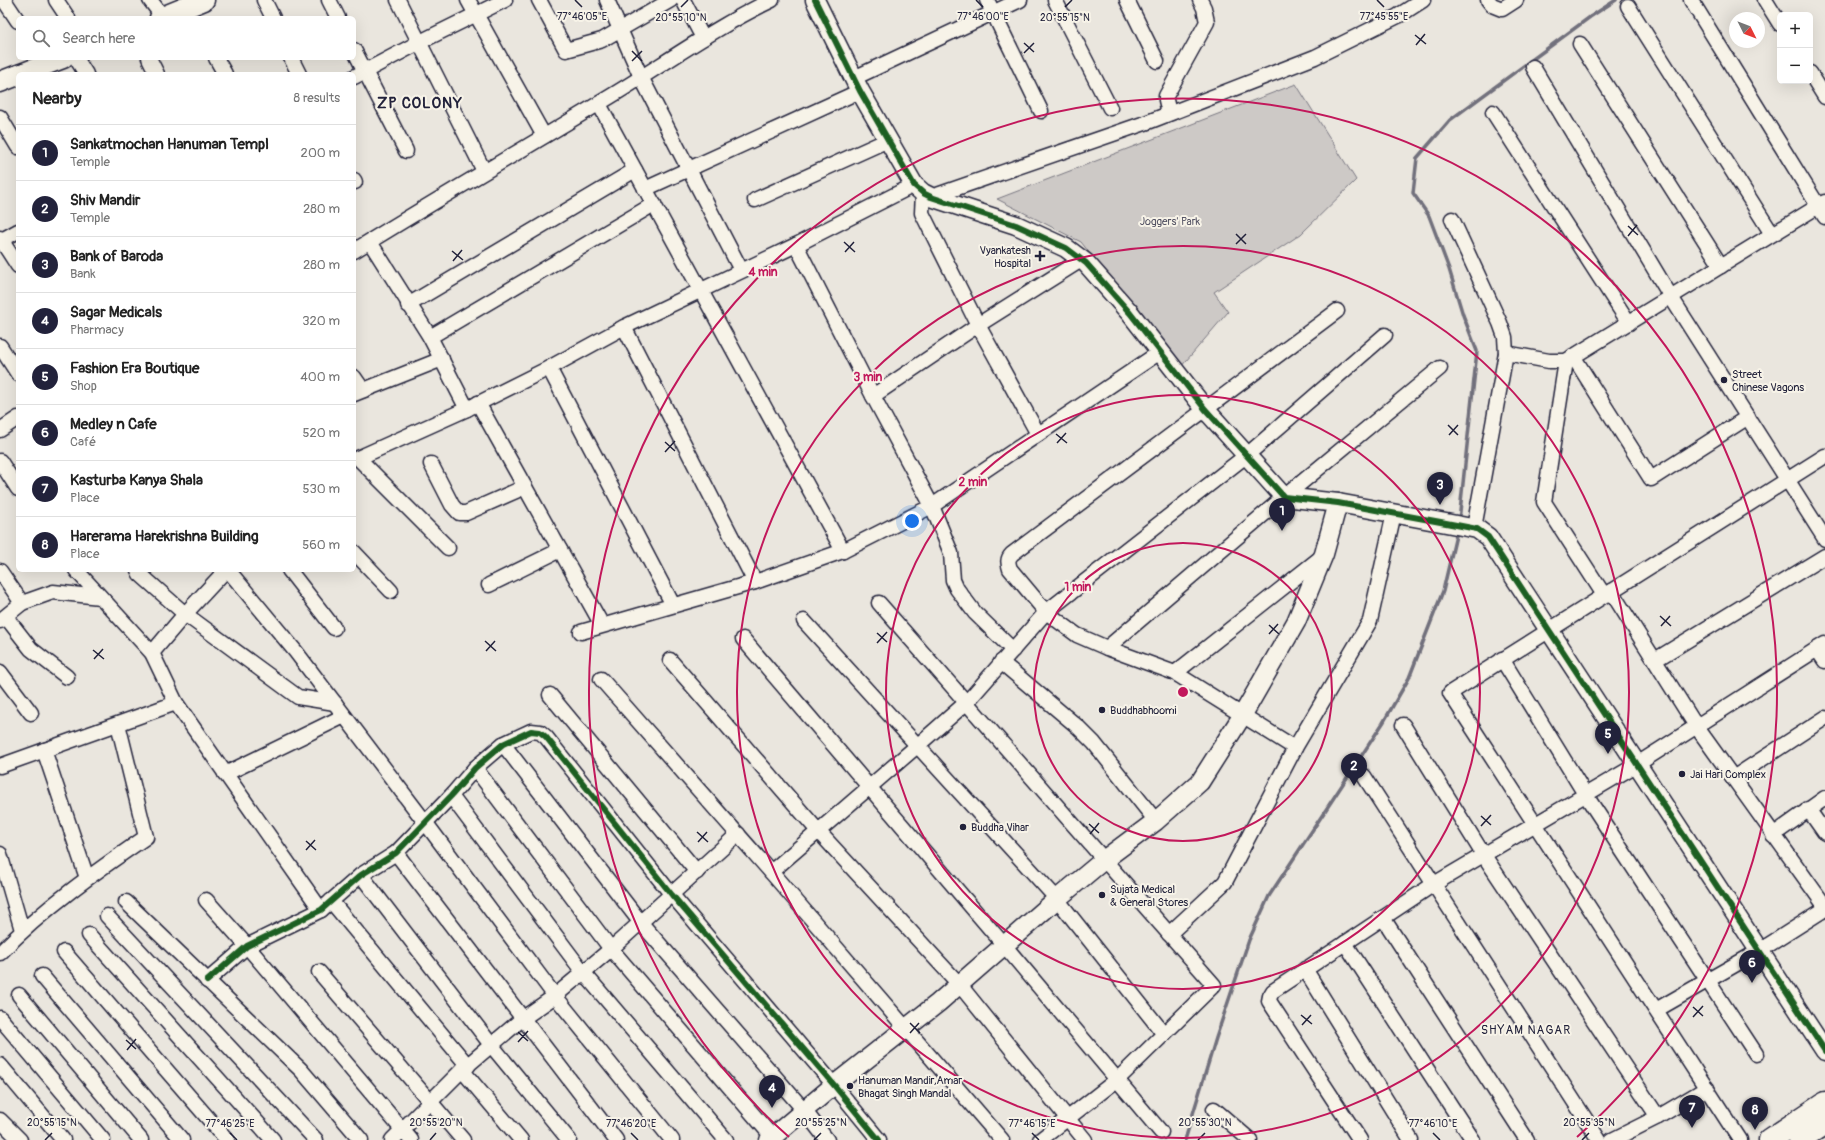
<!DOCTYPE html>
<html lang="en">
<head>
<meta charset="utf-8">
<style>
	body { margin:0; font-family:Pangolin,sans-serif; background:#f2f2f2; color:#222 }
	.controls { position:absolute; right:12px; top:12px; display:grid; overflow:hidden; border-radius:6px; box-shadow:0 4px 16px #0002 }
	.controls button { width:36px; height:36px; display:grid; place-items:center; padding:0; border:0; border-bottom:1px solid #e0e0e0; background:#fff; color:#222; font:20px sans-serif }
	.compass { position:absolute; left:1729px; top:12px; width:36px; height:36px; border-radius:50%; background:#fff; box-shadow:0 4px 16px #0002; rotate:132deg }
	.you { position:absolute; left:912px; top:521px; width:14px; height:14px; margin:-10px; border:3px solid #fff; border-radius:50%; background:#1a73e8; box-shadow:0 0 0 6px #1a73e833 }
	.badge { display:grid; place-items:center; width:26px; height:26px; border-radius:50%; background:#22223b; color:#fff; font-size:13px; font-weight:700 }
	.pin { position:absolute; translate:-50% -33px; filter:drop-shadow(0 1px 2px #0008) }
	.pin::after { content:''; position:absolute; top:21px; width:14px; height:12px; background:inherit; clip-path:polygon(0 0,100% 0,50% 100%) }
	.list { margin:0; padding:0; list-style:none }
	h2 { display:flex; justify-content:space-between; align-items:center; height:52px; margin:0; padding:0 16px; font-size:17px }
	h2 small { font-size:13px; font-weight:400; color:#767676 }
	.list li { display:grid; grid-template-columns:26px 1fr auto; gap:12px; align-items:center; box-sizing:border-box; height:56px; padding:0 16px; border-top:1px solid #e0e0e0 }
	.list b { display:block; font-size:15px; white-space:nowrap }
	.list p { margin:0; font-size:13px; white-space:nowrap; color:#767676 }
	.list em { font-size:13px; font-style:normal; color:#767676 }
	.icon { flex:none; width:22px; height:22px; fill:none; stroke:currentColor; stroke-width:2; stroke-linecap:round; stroke-linejoin:round }
	.map { position:relative; flex:none; width:1825px; height:1140px; overflow:hidden }
	.search { position:absolute; background:#fff; box-shadow:0 4px 16px #0002; left:16px; top:16px; width:340px; height:44px; display:flex; align-items:center; gap:10px; box-sizing:border-box; padding:0 14px; border-radius:6px; color:#767676; font-size:15px }
	.panel { position:absolute; background:#fff; box-shadow:0 4px 16px #0002; left:16px; top:72px; width:340px; height:500px; border-radius:6px }
	.map>svg:first-child { display:block }
	.green { fill:#cdc9c6; stroke:#787680 }
	.lines { fill:none; stroke-linecap:round; stroke-linejoin:round }
	.stream { stroke:#716f7b; stroke-width:3.5 }
	.minor-casing { stroke:#22223b; stroke-width:17 }
	.tertiary-casing { stroke:#22223b; stroke-width:21 }
	.secondary-casing { stroke:#22223b; stroke-width:23 }
	.primary-casing { stroke:#22223b; stroke-width:25 }
	.minor { stroke:#f7f3e8; stroke-width:14 }
	.tertiary { stroke:#f7f3e8; stroke-width:18 }
	.secondary { stroke:#f7f3e8; stroke-width:20 }
	.primary { stroke:#f7f3e8; stroke-width:22 }
	.cycleway-casing { stroke:#f7f3e8; stroke-width:8 }
	.cycleway { stroke:#1b5e20; stroke-width:6 }
	.ticks { fill:none; stroke:#22223b; stroke-width:1.5 }
	.ring { fill:none; stroke:#c2185b; stroke-width:2 }
	.poi-dot { fill:#22223b; stroke:#f7f3e8; stroke-width:1.5 }
	.labels { text-anchor:middle; dominant-baseline:central; stroke-width:4; stroke-linejoin:round; paint-order:stroke }
	.park-label { font-size:11px; fill:#555465; stroke:#f7f3e8 }
	.poi-label { font-size:11px; fill:#22223b; stroke:#f7f3e8; text-anchor:start }
	.neighbourhood-label { font-size:12px; letter-spacing:1px; fill:#22223b; stroke:#f7f3e8 }
	.district-label { font-size:15px; font-weight:bold; letter-spacing:1px; fill:#22223b; stroke:#f7f3e8 }
	.ticks-label { font-size:10px; text-anchor:middle; fill:#22223b; stroke:#f7f3e8; stroke-width:4; stroke-linejoin:round; paint-order:stroke }
	.centre { fill:#c2185b; stroke:#f7f3e8; stroke-width:2 }
	.ring-label { font-size:12px; text-anchor:middle; font-weight:bold; fill:#c2185b; stroke:#f7f3e8; stroke-width:4; stroke-linejoin:round; paint-order:stroke }
</style>
</head>
<body>
<div class="map">
<svg width="1825" height="1140" viewBox="0 0 1825 1140">
	<rect width="100%" height="100%" fill="#eae6de"/>
	<filter id="ink" filterUnits="userSpaceOnUse"><feTurbulence type="fractalNoise" baseFrequency=".025" numOctaves="2"/><feDisplacementMap in="SourceGraphic" scale="8" xChannelSelector="R" yChannelSelector="G"/><feConvolveMatrix kernelMatrix="1 2 1 2 8 2 1 2 1" color-interpolation-filters="sRGB"/></filter>
	<g filter="url(#ink)">
		<polygon class="green" points="1296,84 1356,180 1301,234 1214,292 1228,312 1180,368 1081,242 997,199"/>
		<g class="lines">
			<g class="stream">
				<polyline points="1459,521 1477,351 1463,315 1449,269 1429,216 1413,193 1417,158 1450,120 1590,17 1616,0"/>
				<polyline points="1185,1140 1216,1038 1249,940 1269,896 1383,723 1409,678 1443,591 1457,531"/>
			</g>
			<g class="minor-casing">
				<g id="minor">
					<polyline points="4,0 18,21"/>
					<polyline points="56,0 68,18"/>
					<polyline points="150,0 163,17"/>
					<polyline points="264,0 273,18"/>
					<polyline points="329,0 338,18"/>
					<polyline points="398,0 484,171"/>
					<polyline points="468,0 544,136"/>
					<polyline points="539,0 566,50 602,40 671,0"/>
					<polyline points="607,0 641,77 741,270"/>
					<polyline points="683,0 703,38"/>
					<polyline points="987,0 1041,111"/>
					<polyline points="1055,0 1110,108"/>
					<polyline points="1127,0 1157,61"/>
					<polyline points="1488,0 1492,5 1502,9 1516,0"/>
					<polyline points="1691,0 1825,217"/>
					<polyline points="1765,0 1780,24"/>
					<polyline points="1628,6 1772,234"/>
					<polyline points="1580,44 1721,266"/>
					<polyline points="354,50 406,151"/>
					<polyline points="76,58 86,74"/>
					<polyline points="149,58 157,74"/>
					<polyline points="216,58 225,74"/>
					<polyline points="291,58 299,74"/>
					<polyline points="1533,67 1671,297 1825,539"/>
					<polyline points="1810,73 1825,97"/>
					<polyline points="354,77 420,42 505,0"/>
					<polyline points="854,78 1020,0"/>
					<polyline points="599,104 843,551"/>
					<polyline points="1493,112 1629,323"/>
					<polyline points="1169,113 1166,100 1166,96 1207,22 1204,8 1200,0"/>
					<polyline points="0,117 18,147"/>
					<polyline points="354,180 355,182"/>
					<polyline points="645,189 860,91"/>
					<polyline points="923,193 922,213 978,325 1038,434"/>
					<polyline points="931,197 1148,122 1315,57 1398,16 1423,0"/>
					<polyline points="755,200 888,140"/>
					<polyline points="1452,219 1500,323 1505,337 1506,353"/>
					<polyline points="0,238 18,266"/>
					<polyline points="0,241 18,231"/>
					<polyline points="370,242 430,337 467,409"/>
					<polyline points="796,245 873,396 932,506 951,553 953,580 957,589 975,613 1013,650"/>
					<path d="M354,251C434,201 517,153 598,104C656,70 711,29 772,0"/>
					<polyline points="408,305 635,170"/>
					<polyline points="624,327 755,582"/>
					<polyline points="430,337 654,204"/>
					<polyline points="0,346 18,374"/>
					<polyline points="1573,356 1651,479 1748,417"/>
					<polyline points="1566,361 1544,502 1604,595"/>
					<polyline points="549,368 673,605"/>
					<polyline points="354,377 363,390"/>
					<polyline points="354,394 442,359"/>
					<polyline points="873,396 978,325 1081,260"/>
					<polyline points="478,403 602,625"/>
					<polyline points="0,430 18,418"/>
					<polyline points="0,461 18,489"/>
					<polyline points="431,464 452,505 459,513 466,513 525,487"/>
					<polyline points="1474,528 1506,353 1549,361 1566,361 1825,202"/>
					<polyline points="448,548 358,458 467,409 549,368 624,327 796,245 914,185"/>
					<polyline points="354,552 391,591"/>
					<polyline points="76,570 152,653 176,703 321,910"/>
					<polyline points="138,570 140,574 185,614 298,697 335,703"/>
					<polyline points="228,570 296,652 425,822 555,996 672,1140"/>
					<polyline points="289,570 334,628"/>
					<polyline points="0,571 22,603"/>
					<polyline points="489,585 560,550"/>
					<polyline points="1611,591 1696,726 1825,906"/>
					<polyline points="879,603 1214,985 1118,1079 1040,1140"/>
					<polyline points="6,617 31,649 67,677"/>
					<polyline points="0,621 22,603 53,592 100,597"/>
					<polyline points="804,621 1057,899 1164,1034"/>
					<polyline points="581,632 755,582 843,551 932,506 1160,352"/>
					<polyline points="743,639 1004,945 1161,1132"/>
					<polyline points="1107,648 1284,497 1440,368"/>
					<polyline points="1817,649 1825,661"/>
					<polyline points="152,653 185,614 226,570"/>
					<polyline points="1502,659 1585,794 1756,1054"/>
					<polyline points="670,660 818,831 959,984 1085,1140"/>
					<polyline points="1655,660 1825,556"/>
					<polyline points="1001,662 1078,727 1094,743 1156,821"/>
					<polyline points="0,672 31,713"/>
					<polyline points="1175,673 1324,555"/>
					<polyline points="601,679 771,872 1002,1140"/>
					<polyline points="550,695 697,872"/>
					<polyline points="1403,725 1483,854 1658,1117"/>
					<polyline points="503,744 641,923 804,1110 827,1140"/>
					<path d="M1295,748L1175,673L1107,648L1077,635L1046,612L1010,569C1008,563 1007,559 1012,554L1337,311"/>
					<polyline points="44,750 87,878"/>
					<polyline points="0,766 176,703"/>
					<polyline points="475,768 611,949 775,1140"/>
					<polyline points="225,774 344,716"/>
					<polyline points="1364,776 1599,1140"/>
					<polyline points="1733,778 1825,718"/>
					<polyline points="451,796 583,972 726,1140"/>
					<polyline points="1808,809 1825,833"/>
					<polyline points="1773,835 1825,798"/>
					<polyline points="396,853 616,1140"/>
					<polyline points="0,854 22,930"/>
					<polyline points="771,872 917,746 967,702 1046,612 1247,455 1385,335"/>
					<polyline points="361,875 492,1046 569,1140"/>
					<polyline points="206,900 247,946 411,1140"/>
					<polyline points="331,901 468,1066"/>
					<polyline points="126,902 301,1070 361,1140"/>
					<polyline points="107,916 316,1140"/>
					<polyline points="1383,918 1527,1140"/>
					<polyline points="1169,934 1225,882 1295,748 1370,621 1394,513"/>
					<polyline points="89,935 273,1140"/>
					<polyline points="1345,943 1473,1140"/>
					<polyline points="64,952 227,1140"/>
					<path d="M0,953C44,908 95,872 146,837L118,724"/>
					<polyline points="1305,969 1411,1140"/>
					<polyline points="319,972 463,1140"/>
					<polyline points="42,976 182,1140"/>
					<polyline points="207,981 247,946 321,910 361,875 396,853 451,796 475,768 503,744 531,731 540,732 546,737 672,895 834,1085 879,1140"/>
					<polyline points="19,995 141,1140"/>
					<polyline points="1656,1010 1759,951 1825,909"/>
					<polyline points="0,1018 103,1140"/>
					<polyline points="0,1065 63,1140"/>
					<polyline points="462,1070 521,1140"/>
					<polyline points="1214,1109 1250,1140"/>
					<polyline points="0,1120 20,1140"/>
					<polyline points="392,1140 462,1070 522,1019 555,996 611,949 738,834"/>
					<polyline points="1360,1140 1269,1001 1270,996 1273,991 1434,884 1636,765 1825,644"/>
					<polyline points="1612,1140 1658,1117 1707,1088"/>
					<polyline points="1740,1140 1450,693 1825,456"/>
				</g>
			</g>
			<g class="tertiary-casing">
				<g id="tertiary">
					<polyline points="815,0 860,91 914,185 923,193 931,197 1016,225 1066,248 1086,263 1130,313 1205,409 1284,497 1338,503 1446,523 1477,529 1488,537 1825,1051"/>
					<polyline points="769,1140 834,1085 938,1003 1057,899 1105,859 1156,821 1200,782 1242,716 1296,622 1324,554 1338,503"/>
				</g>
			</g>
			<g class="secondary-casing">
				<g id="secondary">
					<polyline points="160,18 204,0"/>
					<polyline points="21,74 63,58"/>
					<polyline points="0,82 18,75"/>
				</g>
			</g>
			<g class="primary-casing">
				<g id="primary">
					<polyline points="1770,1140 1825,1103"/>
					<polyline points="1800,1140 1825,1124"/>
				</g>
			</g>
			<use href="#minor" class="minor"/>
			<use href="#tertiary" class="tertiary"/>
			<use href="#secondary" class="secondary"/>
			<use href="#primary" class="primary"/>
			<g class="cycleway-casing">
				<g id="cycleway">
					<polyline points="815,0 860,91 914,185 923,193 931,197 1016,225 1066,248 1086,263 1130,313 1205,409 1284,497 1338,503 1446,523 1477,529 1488,537 1825,1051"/>
					<polyline points="207,981 247,946 321,910 361,875 396,853 451,796 475,768 503,744 531,731 540,732 546,737 672,895 834,1085 879,1140"/>
				</g>
			</g>
			<use href="#cycleway" class="cycleway"/>
		</g>
	</g>
	<path class="ticks" d="M575,0L582,7M976,0L983,7M1377,0L1384,7M681,7L688,0M1065,7L1072,0M1415,35L1426,44M1024,43L1034,52M1416,45L1425,34M632,51L642,61M1024,53L1034,43M632,61L642,51M1628,226L1638,235M1236,234L1246,244M1628,236L1637,225M844,242L855,252M1236,244L1246,234M452,251L463,260M845,252L854,242M453,261L462,250M1448,425L1458,435M1056,434L1067,443M1449,435L1458,425M665,442L675,451M1057,443L1066,433M665,452L675,441M1660,616L1671,626M1269,625L1279,634M1661,626L1670,616M877,633L887,642M1269,634L1278,624M485,641L496,651M877,643L887,632M93,650L104,659M486,651L495,641M94,659L103,649M1481,816L1491,825M1089,824L1099,833M1481,826L1491,815M697,832L708,842M1090,834L1099,823M306,841L316,850M698,842L707,832M306,850L315,840M1693,1007L1703,1016M1301,1015L1312,1024M1693,1017L1703,1006M910,1023L920,1033M1302,1025L1311,1015M518,1032L528,1041M910,1033L919,1023M126,1040L136,1049M518,1042L528,1031M127,1050L136,1039M230,1133L237,1140M631,1133L638,1140M1032,1133L1039,1140M1433,1133L1440,1140M45,1140L52,1133M430,1140L436,1133M814,1140L821,1133M1198,1140L1205,1133M1582,1140L1589,1133"/>
	<g class="ring">
		<circle cx="1183" cy="692" r="149"/>
		<circle cx="1183" cy="692" r="297"/>
		<circle cx="1183" cy="692" r="446"/>
		<path d="M789 1137A594 594 0 1 1 1577 1137"/>
	</g>
	<g class="poi-dot">
		<path d="M1038 250h4v4h4v4h-4v4h-4v-4h-4v-4h4z"/>
		<circle cx="1724" cy="380" r="4"/>
		<circle cx="1102" cy="710" r="4"/>
		<circle cx="1682" cy="774" r="4"/>
		<circle cx="963" cy="827" r="4"/>
		<circle cx="1102" cy="895" r="4"/>
		<circle cx="850" cy="1086" r="4"/>
	</g>
	<g class="labels">
		<g class="park-label">
			<text x="1170" y="221">Joggers' Park</text>
		</g>
		<g class="poi-label">
			<text x="1031" y="250" text-anchor="end">Vyankatesh<tspan x="1031" dy="13">Hospital</tspan></text>
			<text x="1732" y="374">Street<tspan x="1732" dy="13">Chinese Vagons</tspan></text>
			<text x="1110" y="710">Buddhabhoomi</text>
			<text x="1690" y="774">Jai Hari Complex</text>
			<text x="971" y="827">Buddha Vihar</text>
			<text x="1110" y="889">Sujata Medical<tspan x="1110" dy="13">&amp; General Stores</tspan></text>
			<text x="858" y="1080">Hanuman Mandir,Amar<tspan x="858" dy="13">Bhagat Singh Mandal</tspan></text>
		</g>
		<g class="neighbourhood-label">
			<text x="1526" y="1030">SHYAM NAGAR</text>
		</g>
		<g class="district-label">
			<text x="420" y="103">ZP COLONY</text>
		</g>
	</g>
	<g class="ticks-label">
		<text x="1384" y="20">77°45'55"E</text>
		<text x="582" y="20">77°46'05"E</text>
		<text x="983" y="20">77°46'00"E</text>
		<text x="681" y="21">20°55'10"N</text>
		<text x="1065" y="21">20°55'15"N</text>
		<text x="52" y="1126">20°55'15"N</text>
		<text x="436" y="1126">20°55'20"N</text>
		<text x="821" y="1126">20°55'25"N</text>
		<text x="1205" y="1126">20°55'30"N</text>
		<text x="1589" y="1126">20°55'35"N</text>
		<text x="230" y="1127">77°46'25"E</text>
		<text x="631" y="1127">77°46'20"E</text>
		<text x="1032" y="1127">77°46'15"E</text>
		<text x="1433" y="1127">77°46'10"E</text>
	</g>
	<circle cx="1183" cy="692" r="6" class="centre"/>
	<g class="ring-label">
		<text x="763" y="276">4 min</text>
		<text x="868" y="381">3 min</text>
		<text x="973" y="486">2 min</text>
		<text x="1078" y="591">1 min</text>
	</g>
</svg>
<div class="controls">
<button>+</button>
<button>−</button>
</div>
<svg class="compass" viewBox="-18 -18 36 36"><path d="M0-13l5 13h-10z" fill="#e53935"/><path d="M0 13l5-13h-10z" fill="#767676"/></svg>
<div class="you"></div>
<div class="pin badge" style="left:1282px;top:531px">1</div>
<div class="pin badge" style="left:1354px;top:786px">2</div>
<div class="pin badge" style="left:1440px;top:505px">3</div>
<div class="pin badge" style="left:772px;top:1108px">4</div>
<div class="pin badge" style="left:1608px;top:754px">5</div>
<div class="pin badge" style="left:1752px;top:983px">6</div>
<div class="pin badge" style="left:1692px;top:1128px">7</div>
<div class="pin badge" style="left:1755px;top:1130px">8</div>
<div class="search"><svg class="icon" aria-label="search" viewBox="0 0 24 24"><circle cx="10" cy="10" r="6"/><path d="M15 15l6 6"/></svg>Search here</div>
<section class="panel">
<h2>Nearby<small>8 results</small></h2>
<ul class="list">
<li><span class="badge">1</span><div><b>Sankatmochan Hanuman Templ</b><p>Temple</p></div><em>200 m</em></li>
<li><span class="badge">2</span><div><b>Shiv Mandir</b><p>Temple</p></div><em>280 m</em></li>
<li><span class="badge">3</span><div><b>Bank of Baroda</b><p>Bank</p></div><em>280 m</em></li>
<li><span class="badge">4</span><div><b>Sagar Medicals</b><p>Pharmacy</p></div><em>320 m</em></li>
<li><span class="badge">5</span><div><b>Fashion Era Boutique</b><p>Shop</p></div><em>400 m</em></li>
<li><span class="badge">6</span><div><b>Medley n Cafe</b><p>Café</p></div><em>520 m</em></li>
<li><span class="badge">7</span><div><b>Kasturba Kanya Shala</b><p>Place</p></div><em>530 m</em></li>
<li><span class="badge">8</span><div><b>Harerama Harekrishna Building</b><p>Place</p></div><em>560 m</em></li>
</ul>
</section>
</div>
</body>
</html>
